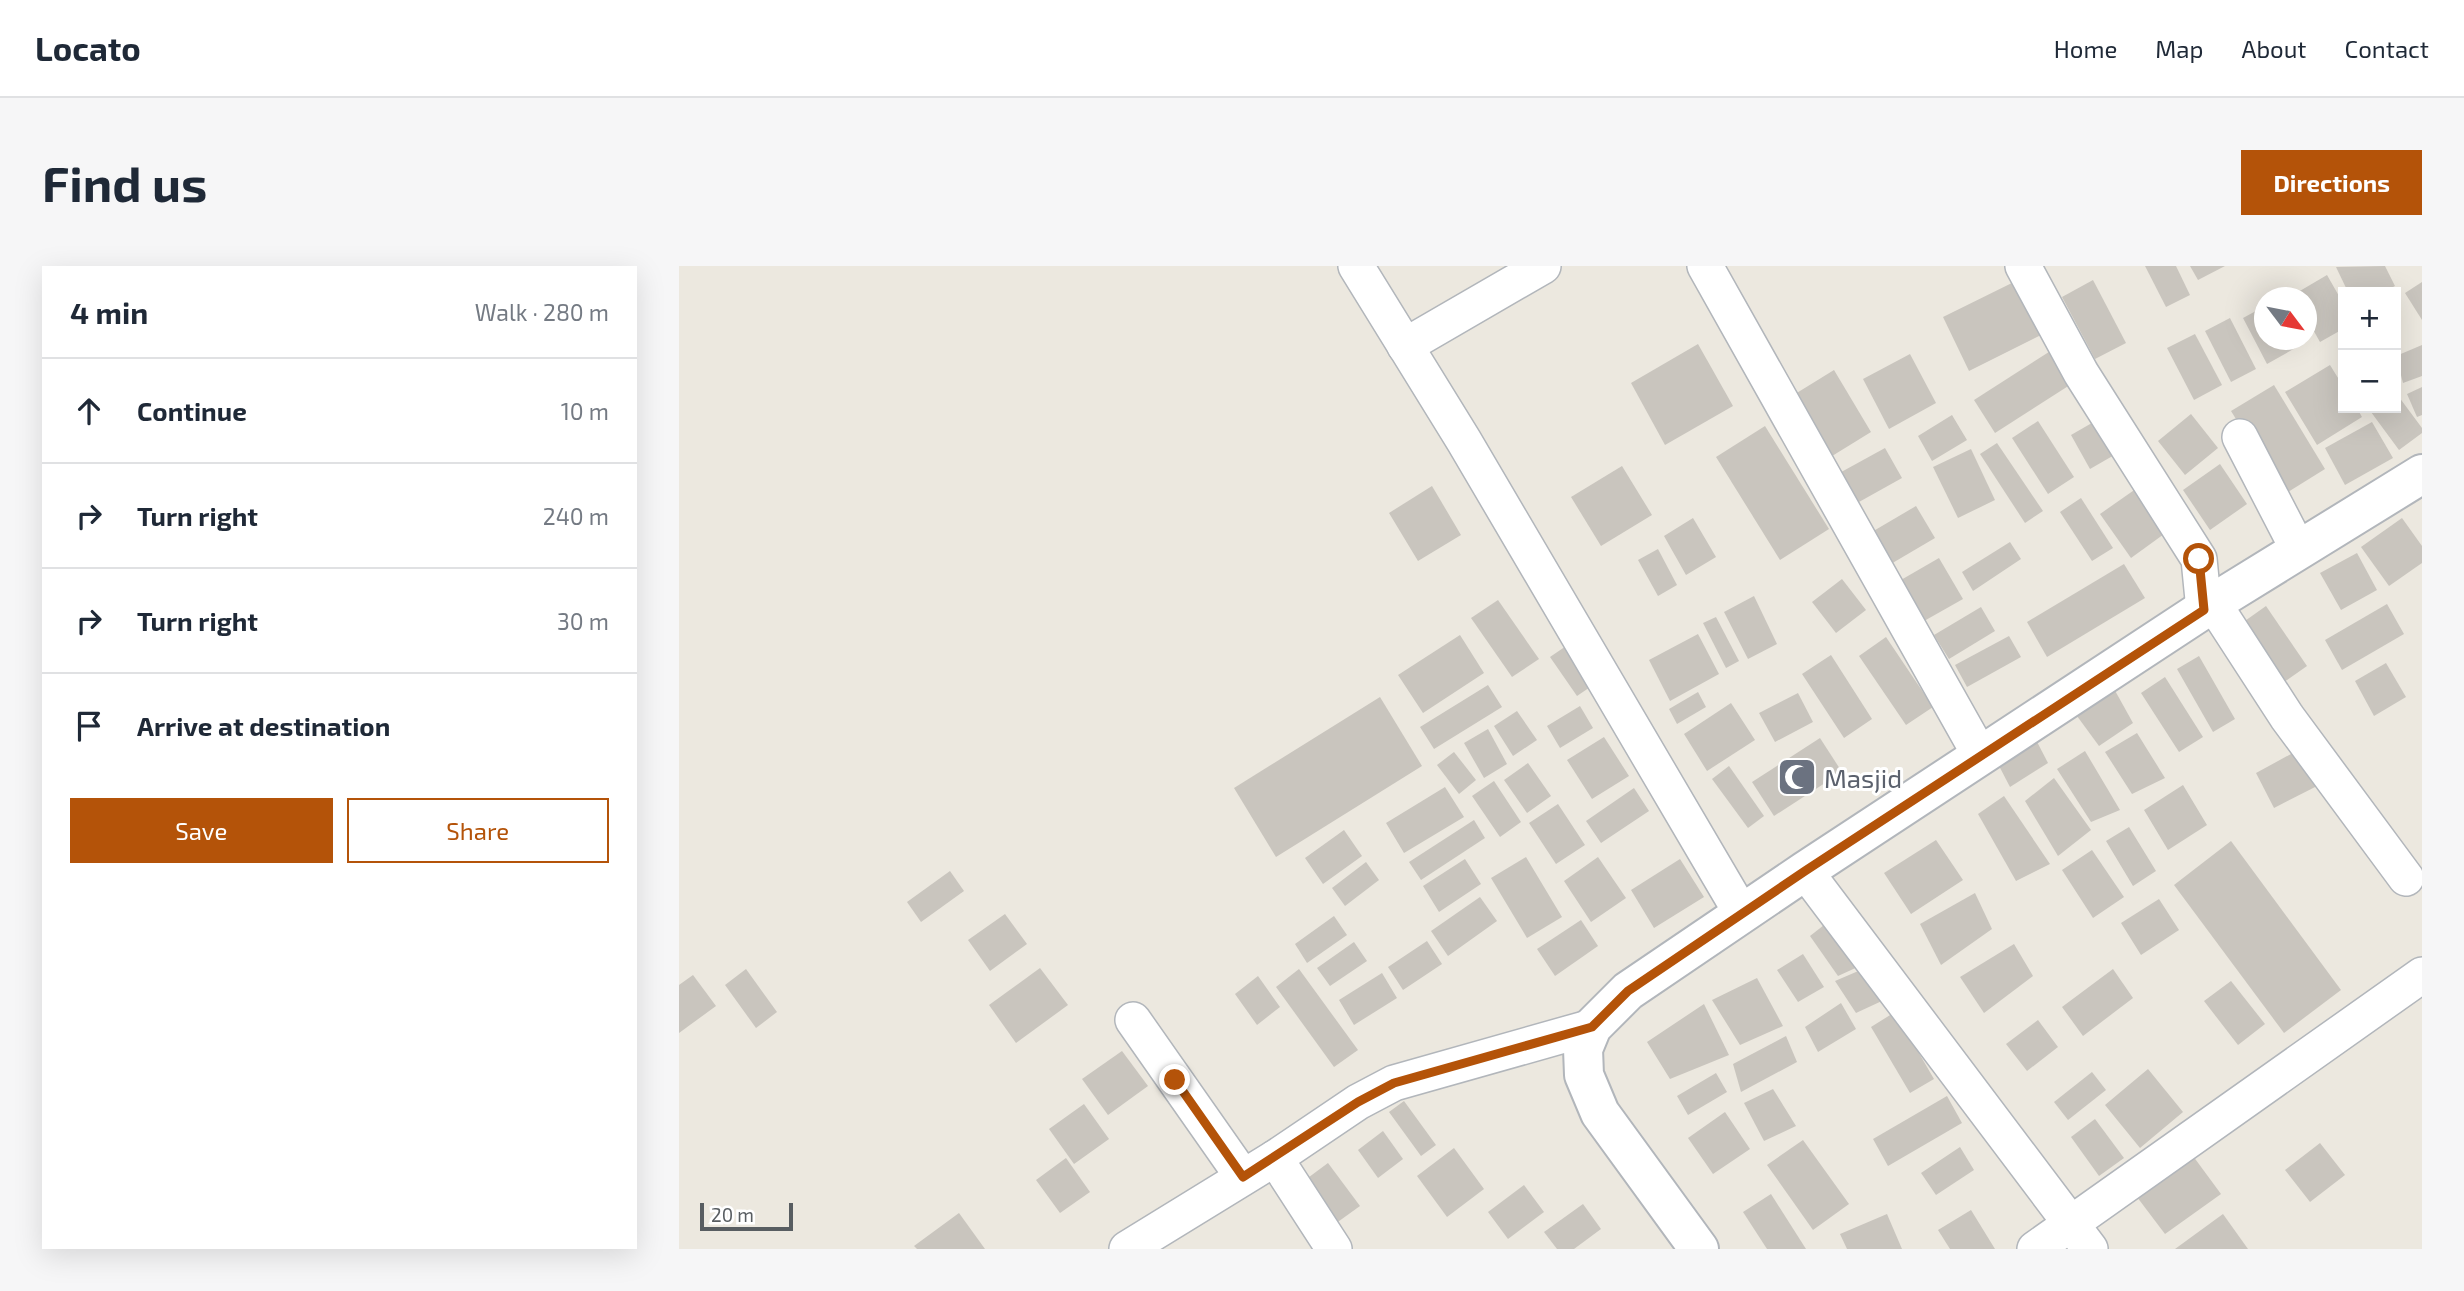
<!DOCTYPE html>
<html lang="en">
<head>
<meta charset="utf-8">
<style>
	body { margin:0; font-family:"Exo 2",sans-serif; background:#f6f6f7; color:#1f2937 }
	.controls { position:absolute; right:21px; top:21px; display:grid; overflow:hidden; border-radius:0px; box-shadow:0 7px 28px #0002 }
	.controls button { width:63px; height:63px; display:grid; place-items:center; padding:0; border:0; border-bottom:2px solid #e0e1e3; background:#fff; color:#1f2937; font:35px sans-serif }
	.compass { position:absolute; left:1575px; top:21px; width:63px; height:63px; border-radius:50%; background:#fff; box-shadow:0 7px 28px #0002; rotate:122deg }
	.scale { position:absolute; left:21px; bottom:18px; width:93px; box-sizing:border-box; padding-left:7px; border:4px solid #585d61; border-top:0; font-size:19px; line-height:24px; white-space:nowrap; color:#585d61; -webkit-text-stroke:5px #fff; paint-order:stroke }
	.stop { position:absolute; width:21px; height:21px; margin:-16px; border:5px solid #b45309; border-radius:50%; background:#fff }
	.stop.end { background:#b45309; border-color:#fff; box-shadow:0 2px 7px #0008 }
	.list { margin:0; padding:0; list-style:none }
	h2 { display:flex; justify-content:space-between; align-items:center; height:91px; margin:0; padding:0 28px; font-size:30px }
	h2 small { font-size:23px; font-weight:400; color:#747a83 }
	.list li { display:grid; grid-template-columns:46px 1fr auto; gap:21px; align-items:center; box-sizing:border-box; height:105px; padding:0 28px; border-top:2px solid #e0e1e3 }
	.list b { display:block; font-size:26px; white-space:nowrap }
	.list em { font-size:23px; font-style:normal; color:#747a83 }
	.actions { display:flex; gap:14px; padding:21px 28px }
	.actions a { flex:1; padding:16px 0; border:2px solid #b45309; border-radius:0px; text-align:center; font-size:24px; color:#b45309 }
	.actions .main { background:#b45309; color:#fff }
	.icon { flex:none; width:38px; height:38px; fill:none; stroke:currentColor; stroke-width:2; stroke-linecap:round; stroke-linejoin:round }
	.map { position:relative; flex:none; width:1743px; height:983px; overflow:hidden; border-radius:0px }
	header { display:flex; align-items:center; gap:42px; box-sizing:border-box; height:98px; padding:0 35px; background:#fff; border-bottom:2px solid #e0e1e3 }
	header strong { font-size:33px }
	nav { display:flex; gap:38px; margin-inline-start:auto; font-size:24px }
	.intro { display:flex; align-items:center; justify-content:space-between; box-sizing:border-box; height:168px; padding:0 42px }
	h1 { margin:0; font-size:49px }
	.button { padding:18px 32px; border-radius:0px; background:#b45309; color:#fff; font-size:24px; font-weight:700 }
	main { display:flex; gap:42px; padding:0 42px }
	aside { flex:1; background:#fff; border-radius:0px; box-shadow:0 7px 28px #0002 }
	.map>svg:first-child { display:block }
	.building { fill:#c9c5be }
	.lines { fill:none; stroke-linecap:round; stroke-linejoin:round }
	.minor-casing { stroke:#b2b6bb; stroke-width:38 }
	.tertiary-casing { stroke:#b2b6bb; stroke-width:42 }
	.minor { stroke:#fff; stroke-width:35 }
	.tertiary { stroke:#fff; stroke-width:38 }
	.route { stroke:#b45309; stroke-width:9 }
	.labels { text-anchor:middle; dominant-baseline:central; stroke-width:6; stroke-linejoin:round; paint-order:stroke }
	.worship-label { font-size:26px; fill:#5b616d; stroke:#fff; text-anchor:start }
</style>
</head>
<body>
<header>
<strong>Locato</strong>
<nav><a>Home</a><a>Map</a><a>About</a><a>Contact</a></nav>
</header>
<div class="intro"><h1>Find us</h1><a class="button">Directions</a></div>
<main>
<aside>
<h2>4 min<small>Walk · 280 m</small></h2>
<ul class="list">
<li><svg class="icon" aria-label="ahead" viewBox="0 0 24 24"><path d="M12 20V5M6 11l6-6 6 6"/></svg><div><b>Continue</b></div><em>10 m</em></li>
<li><svg class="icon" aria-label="right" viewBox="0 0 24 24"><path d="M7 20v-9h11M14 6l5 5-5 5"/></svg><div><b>Turn right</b></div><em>240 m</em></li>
<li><svg class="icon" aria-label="right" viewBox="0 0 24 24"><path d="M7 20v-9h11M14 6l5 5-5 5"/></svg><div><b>Turn right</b></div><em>30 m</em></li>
<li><svg class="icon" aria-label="arrive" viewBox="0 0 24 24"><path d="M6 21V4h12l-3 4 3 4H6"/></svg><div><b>Arrive at destination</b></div></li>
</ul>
<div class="actions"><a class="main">Save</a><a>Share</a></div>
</aside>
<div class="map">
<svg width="1743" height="983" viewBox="0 0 1743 983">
	<rect width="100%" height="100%" fill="#ece8df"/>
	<g class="building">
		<polygon points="1466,0 1497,0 1511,29 1487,41"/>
		<polygon points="1511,0 1546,0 1519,14"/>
		<polygon points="1706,0 1716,20 1704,26 1669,26 1657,1"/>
		<polygon points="1648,9 1664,37 1664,63 1641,76 1628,53 1628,32 1616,32 1614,29"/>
		<polygon points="1343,12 1368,66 1290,105 1264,51"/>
		<polygon points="1414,14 1447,77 1416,93 1383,31"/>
		<polygon points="1743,16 1743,54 1726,27"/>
		<polygon points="1586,40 1586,74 1626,74 1627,76 1588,98 1564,52"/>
		<polygon points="1551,52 1577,103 1552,116 1526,65"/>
		<polygon points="1516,68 1543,119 1515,134 1488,82"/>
		<polygon points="1019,78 1054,140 986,179 952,117"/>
		<polygon points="1743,79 1743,110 1724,117 1717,90"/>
		<polygon points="1373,84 1394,117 1316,167 1295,134"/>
		<polygon points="1231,88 1257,137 1210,163 1184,113"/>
		<polygon points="1651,99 1664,120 1664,142 1678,142 1683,151 1638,179 1606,126"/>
		<polygon points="1155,104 1192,166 1145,195 1108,133"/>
		<polygon points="1595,119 1646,203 1604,229 1552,145"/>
		<polygon points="1743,121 1743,149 1738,151 1728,128"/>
		<polygon points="1717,127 1743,162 1743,167 1720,184 1692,146 1698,142 1717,142"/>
		<polygon points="1512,148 1539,182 1506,209 1479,175"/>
		<polygon points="1273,149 1288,174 1253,195 1239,170"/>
		<polygon points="1425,150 1444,184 1411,203 1392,169"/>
		<polygon points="1359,155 1395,211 1369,228 1333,172"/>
		<polygon points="1693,156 1714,192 1666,219 1646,182"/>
		<polygon points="1086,160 1150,263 1101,294 1037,191"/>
		<polygon points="1318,177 1364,245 1346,257 1301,188"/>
		<polygon points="1206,182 1223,212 1171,241 1155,210"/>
		<polygon points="1292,183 1316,234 1279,252 1254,201"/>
		<polygon points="1541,198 1568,238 1531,264 1504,224"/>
		<polygon points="943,200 973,249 922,280 892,231"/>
		<polygon points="753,220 782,269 739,295 710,247"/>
		<polygon points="1461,220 1492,263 1452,292 1421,248"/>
		<polygon points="1402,232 1434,282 1413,295 1381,246"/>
		<polygon points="1237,240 1256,272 1205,302 1186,270"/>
		<polygon points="1014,252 1037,291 1007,309 985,270"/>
		<polygon points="1723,252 1743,280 1743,297 1710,320 1682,281"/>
		<polygon points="1331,276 1342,293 1294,325 1283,306"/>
		<polygon points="979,283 998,319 979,330 959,294"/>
		<polygon points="1678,287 1698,324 1662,344 1641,307"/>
		<polygon points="1260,292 1284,333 1238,359 1215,318"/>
		<polygon points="1445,298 1466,332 1368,391 1348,356"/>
		<polygon points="1163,313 1187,344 1157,367 1133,336"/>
		<polygon points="1075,330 1098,378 1069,393 1045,346"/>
		<polygon points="819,334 860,393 833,411 792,352"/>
		<polygon points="1708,338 1725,368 1663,404 1646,374"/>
		<polygon points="1587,340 1628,400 1598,421 1556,362"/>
		<polygon points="1302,341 1316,365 1270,393 1255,369"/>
		<polygon points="1037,351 1060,395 1047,402 1024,357"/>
		<polygon points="1019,368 1040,408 991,435 970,394"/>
		<polygon points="781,369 805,407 744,447 719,409"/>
		<polygon points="1330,370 1342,391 1288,421 1276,399"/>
		<polygon points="1207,371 1254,441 1227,459 1180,390"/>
		<polygon points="893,376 920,415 898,430 871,391"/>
		<polygon points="1152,389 1193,453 1165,472 1123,408"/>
		<polygon points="1520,390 1556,453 1534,466 1498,403"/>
		<polygon points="1707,397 1727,431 1695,450 1676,415"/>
		<polygon points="1486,411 1524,471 1500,486 1462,427"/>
		<polygon points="809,419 823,441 755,483 741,461"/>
		<polygon points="1434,421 1454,457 1420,480 1398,450"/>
		<polygon points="1019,426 1027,441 998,458 990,443"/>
		<polygon points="1119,427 1134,456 1096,476 1080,447"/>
		<polygon points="701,431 743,500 597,591 555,522"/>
		<polygon points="1052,437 1076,474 1028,505 1005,468"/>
		<polygon points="901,440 914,462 881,482 868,460"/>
		<polygon points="838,445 858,474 834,490 815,460"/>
		<polygon points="809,463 828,498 805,512 785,477"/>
		<polygon points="1458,467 1486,512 1453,528 1426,486"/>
		<polygon points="1355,470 1369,497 1331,521 1318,496"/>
		<polygon points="925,471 950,510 913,533 888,494"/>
		<polygon points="1141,472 1163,506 1095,550 1073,516"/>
		<polygon points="1623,482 1642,518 1595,542 1577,507"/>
		<polygon points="1406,485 1441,544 1412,556 1378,503"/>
		<polygon points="775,486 797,514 780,528 758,499"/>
		<polygon points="849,497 872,530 848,547 825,514"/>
		<polygon points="1050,500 1085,550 1069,562 1033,513"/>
		<polygon points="1375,512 1412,564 1379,590 1346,535"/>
		<polygon points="815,515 842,556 821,571 793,530"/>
		<polygon points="1504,519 1528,559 1489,584 1465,544"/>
		<polygon points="766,521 785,551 725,587 707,557"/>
		<polygon points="955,522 970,545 922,577 907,555"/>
		<polygon points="1325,530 1371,598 1337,615 1299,548"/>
		<polygon points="879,538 906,579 877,598 850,557"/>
		<polygon points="795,554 806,572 742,614 730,596"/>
		<polygon points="1450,561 1477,605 1454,620 1427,575"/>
		<polygon points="665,564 683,590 644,618 626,592"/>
		<polygon points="1257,574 1284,614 1232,648 1205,607"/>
		<polygon points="1552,575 1662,724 1605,767 1495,619"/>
		<polygon points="1413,584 1445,631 1414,652 1383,604"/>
		<polygon points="847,591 883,651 848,672 812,612"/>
		<polygon points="919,591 947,632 912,656 885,615"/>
		<polygon points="786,593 802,618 760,646 744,620"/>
		<polygon points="1001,593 1025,631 975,662 952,624"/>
		<polygon points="687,596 700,614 666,640 653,622"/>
		<polygon points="271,605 285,625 242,656 228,636"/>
		<polygon points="1296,627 1313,663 1262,699 1241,658"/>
		<polygon points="801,631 818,655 769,690 752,665"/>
		<polygon points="1480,633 1500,664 1462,689 1442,657"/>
		<polygon points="326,648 348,678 311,705 289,674"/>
		<polygon points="655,650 668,669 628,697 616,678"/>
		<polygon points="1154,652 1183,699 1159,710 1131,670"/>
		<polygon points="902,654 919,680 876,710 858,683"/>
		<polygon points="748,675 763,698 724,724 709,701"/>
		<polygon points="675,676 688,695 651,720 638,702"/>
		<polygon points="1335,678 1354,710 1305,747 1281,711"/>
		<polygon points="1124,688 1145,721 1119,736 1098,704"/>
		<polygon points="361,702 389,739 337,777 310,739"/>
		<polygon points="67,703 98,746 77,762 46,719"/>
		<polygon points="620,703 679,784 655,801 597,721"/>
		<polygon points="1184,703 1205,734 1177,747 1156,715"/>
		<polygon points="1434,703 1454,732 1404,770 1383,741"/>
		<polygon points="703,707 718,732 675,759 660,734"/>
		<polygon points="14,709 37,740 0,767 0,719"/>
		<polygon points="579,710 601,741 578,759 556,728"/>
		<polygon points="1078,712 1104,760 1061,779 1033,734"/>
		<polygon points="1552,715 1586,758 1559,779 1525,735"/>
		<polygon points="1162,737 1177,763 1139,786 1126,761"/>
		<polygon points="1025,738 1050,789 991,813 968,776"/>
		<polygon points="1216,746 1255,813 1231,827 1192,761"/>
		<polygon points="1359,754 1379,781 1348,805 1327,778"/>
		<polygon points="1107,770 1118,796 1062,826 1054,798"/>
		<polygon points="443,785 469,820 429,849 403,813"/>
		<polygon points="1469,803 1504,846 1461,882 1426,839"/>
		<polygon points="1413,806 1427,824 1389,854 1375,836"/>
		<polygon points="1037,807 1048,826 1009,849 998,830"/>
		<polygon points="1094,823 1117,860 1085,875 1065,837"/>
		<polygon points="1268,830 1283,857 1209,900 1194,873"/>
		<polygon points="725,835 757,879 742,890 710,846"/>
		<polygon points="405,838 430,873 395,898 370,863"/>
		<polygon points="1046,846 1071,883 1034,908 1009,872"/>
		<polygon points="1416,853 1445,892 1420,910 1392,871"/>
		<polygon points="704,865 724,893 699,912 679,884"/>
		<polygon points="1124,874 1170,938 1134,964 1088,899"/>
		<polygon points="1641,877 1666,909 1631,936 1606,904"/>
		<polygon points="1281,881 1295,904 1257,929 1242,907"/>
		<polygon points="775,882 805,923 768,951 738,910"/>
		<polygon points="1514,890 1542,928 1486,968 1458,931"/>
		<polygon points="387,892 411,926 381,947 357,914"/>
		<polygon points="649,897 681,940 649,963 618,920"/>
		<polygon points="845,919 865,946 829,973 809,946"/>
		<polygon points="1092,928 1127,983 1088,983 1064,946"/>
		<polygon points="904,938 922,963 895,983 878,983 865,966"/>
		<polygon points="1292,944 1316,983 1271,983 1259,964"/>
		<polygon points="280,947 306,983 238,983 235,980"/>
		<polygon points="1208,948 1223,983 1168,983 1161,968"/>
		<polygon points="1544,948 1569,983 1496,983"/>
	</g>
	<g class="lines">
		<g class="minor-casing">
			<g id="minor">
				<polyline points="677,0 785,175 1063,648"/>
				<polyline points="1026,0 1301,489"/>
				<polyline points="1344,0 1402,107 1520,293 1525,344"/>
				<polyline points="726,80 864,0"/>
				<polyline points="1561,171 1619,283"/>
				<polyline points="1534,337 1608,451 1727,612"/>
				<polyline points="1126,605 1411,983"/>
				<polyline points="454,754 564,911"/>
				<polyline points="596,892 655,983"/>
				<polyline points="448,983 596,892 679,836 715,817 913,761"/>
				<polyline points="1356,983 1743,709"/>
			</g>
		</g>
		<g class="tertiary-casing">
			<polyline id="tertiary" points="1020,983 921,847 905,809 904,783 913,761 949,725 1126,605 1534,337 1743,208"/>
		</g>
		<use href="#minor" class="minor"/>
		<use href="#tertiary" class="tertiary"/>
	</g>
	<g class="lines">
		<polyline class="route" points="496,814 564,911 679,836 715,817 913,761 949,725 1126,605 1525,344 1520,293"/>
	</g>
	<defs>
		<g id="mosque-square" transform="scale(2.0125)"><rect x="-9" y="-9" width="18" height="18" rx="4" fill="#6b7280" stroke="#fff"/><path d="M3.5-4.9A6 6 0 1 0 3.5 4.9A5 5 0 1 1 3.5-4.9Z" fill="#fff"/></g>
	</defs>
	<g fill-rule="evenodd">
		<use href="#mosque-square" x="1118" y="511"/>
	</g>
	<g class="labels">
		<g class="worship-label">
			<text x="1145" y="511">Masjid</text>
		</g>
	</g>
</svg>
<div class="controls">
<button>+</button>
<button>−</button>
</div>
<svg class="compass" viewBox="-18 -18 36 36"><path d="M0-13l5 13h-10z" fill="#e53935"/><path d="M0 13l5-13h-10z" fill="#747a83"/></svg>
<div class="scale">20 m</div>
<div class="stop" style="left:1520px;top:293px"></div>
<div class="stop end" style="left:496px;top:814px"></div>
</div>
</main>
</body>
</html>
